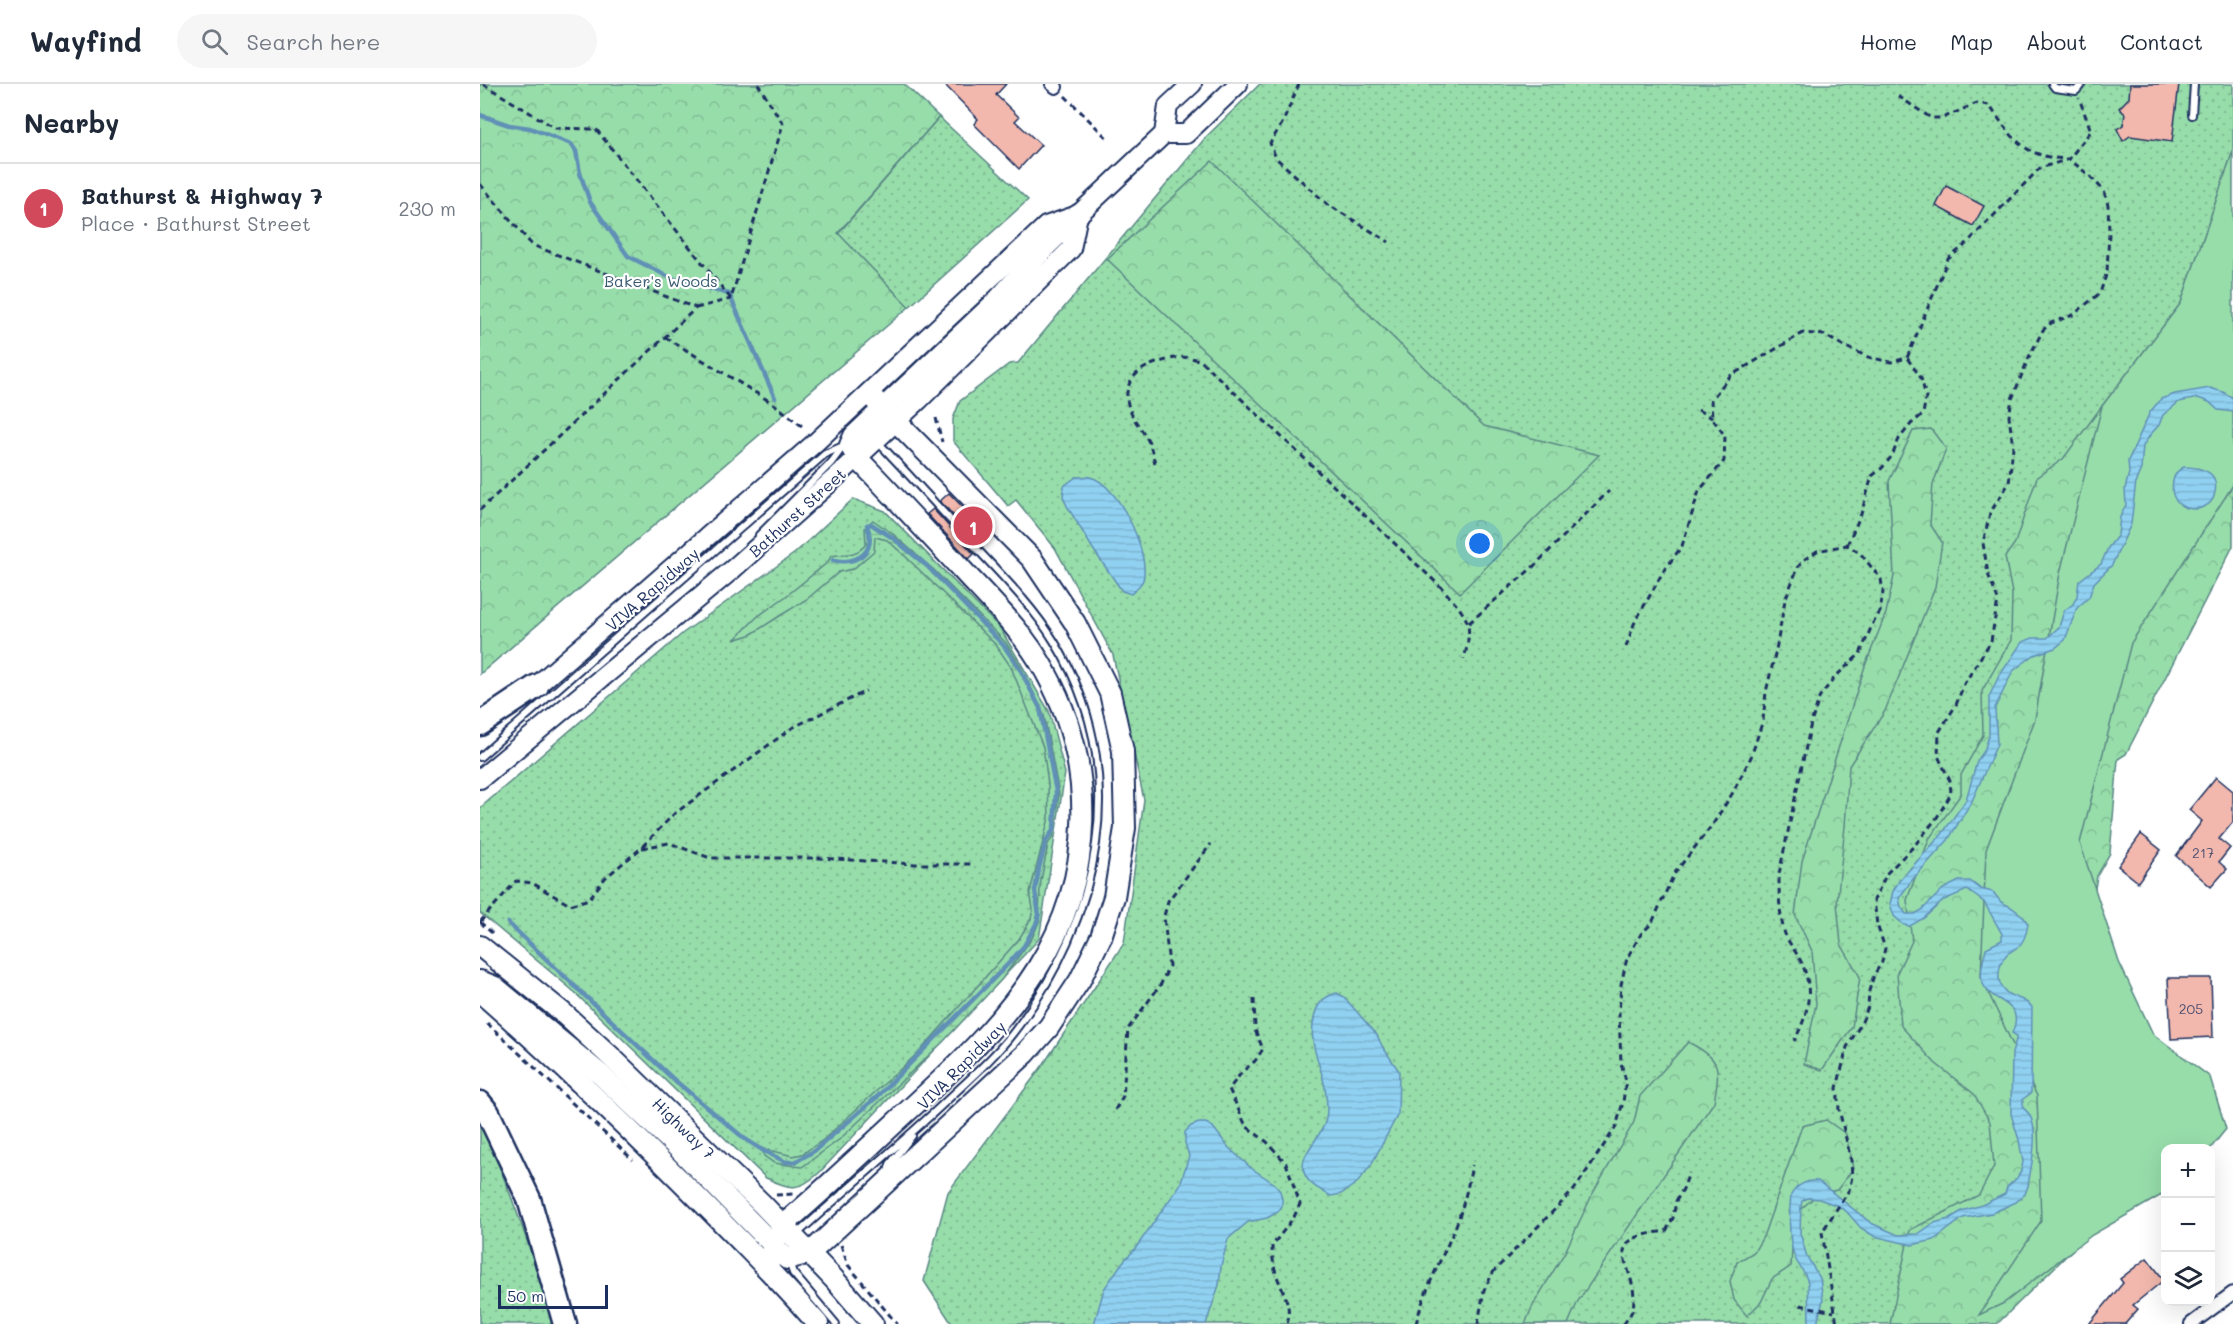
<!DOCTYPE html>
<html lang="en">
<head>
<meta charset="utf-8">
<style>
	body { margin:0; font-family:Mali,sans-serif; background:#f6f6f7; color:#1f2937 }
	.controls { position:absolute; right:18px; bottom:18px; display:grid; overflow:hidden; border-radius:12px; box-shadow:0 6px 24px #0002 }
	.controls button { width:54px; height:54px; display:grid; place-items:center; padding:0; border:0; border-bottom:2px solid #e0e1e3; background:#fff; color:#1f2937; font:30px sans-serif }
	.scale { position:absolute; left:18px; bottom:15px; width:110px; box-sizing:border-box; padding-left:6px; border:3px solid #1b2f5e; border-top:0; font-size:16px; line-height:21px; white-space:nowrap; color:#1b2f5e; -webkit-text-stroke:4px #fff; paint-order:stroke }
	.you { position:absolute; left:1000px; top:460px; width:21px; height:21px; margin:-15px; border:4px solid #fff; border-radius:50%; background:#1a73e8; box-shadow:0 0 0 9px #1a73e833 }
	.badge { display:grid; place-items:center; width:39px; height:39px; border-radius:50%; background:#d1495b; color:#fff; font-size:20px; font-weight:700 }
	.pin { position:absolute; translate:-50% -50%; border:3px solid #fff; box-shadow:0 2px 6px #0006 }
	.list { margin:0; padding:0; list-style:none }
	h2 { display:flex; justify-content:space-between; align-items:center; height:78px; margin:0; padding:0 24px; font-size:26px }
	h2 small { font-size:20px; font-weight:400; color:#747a83 }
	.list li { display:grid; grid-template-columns:39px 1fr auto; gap:18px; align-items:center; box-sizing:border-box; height:90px; padding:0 24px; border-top:2px solid #e0e1e3 }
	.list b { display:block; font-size:22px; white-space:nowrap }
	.list p { margin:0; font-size:20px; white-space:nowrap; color:#747a83 }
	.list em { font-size:20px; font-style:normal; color:#747a83 }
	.icon { flex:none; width:33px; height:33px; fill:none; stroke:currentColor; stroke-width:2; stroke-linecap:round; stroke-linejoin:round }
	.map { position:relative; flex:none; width:1753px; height:1240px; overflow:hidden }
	header { display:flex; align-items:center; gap:36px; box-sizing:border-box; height:84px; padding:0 30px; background:#fff; border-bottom:2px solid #e0e1e3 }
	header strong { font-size:28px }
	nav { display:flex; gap:33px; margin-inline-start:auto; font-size:21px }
	.search { width:420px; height:54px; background:#f6f6f7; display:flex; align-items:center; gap:15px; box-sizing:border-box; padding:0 21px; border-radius:33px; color:#747a83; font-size:22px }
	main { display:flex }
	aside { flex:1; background:#fff }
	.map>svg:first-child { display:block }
	.grass { fill:url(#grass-dots); stroke:#598684; stroke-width:1.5 }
	.forest { fill:url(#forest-crowns); stroke:#598684; stroke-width:1.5 }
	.wetland { fill:url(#wetland-marsh); stroke:#598684; stroke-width:1.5 }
	.green { fill:#97ddaa; stroke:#598684; stroke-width:1.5 }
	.water { fill:url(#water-rules); stroke:#6190b6; stroke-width:1.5 }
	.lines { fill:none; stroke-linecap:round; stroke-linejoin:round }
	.stream { stroke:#6190b6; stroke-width:4.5 }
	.building { fill:#f2b8ad; stroke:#1b2f5e; stroke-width:1.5 }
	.lane-casing { stroke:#1b2f5e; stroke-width:10 }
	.street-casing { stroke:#1b2f5e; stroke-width:16 }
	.secondary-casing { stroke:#1b2f5e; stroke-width:22 }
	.primary-casing { stroke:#1b2f5e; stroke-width:24 }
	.highway-casing { stroke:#1b2f5e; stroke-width:27 }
	.path { stroke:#1b2f5e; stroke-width:3; stroke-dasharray:6 4.5; stroke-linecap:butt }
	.lane { stroke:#fff; stroke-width:6 }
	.street { stroke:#fff; stroke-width:12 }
	.secondary { stroke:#fff; stroke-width:18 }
	.primary { stroke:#fff; stroke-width:20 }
	.highway { stroke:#fff; stroke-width:22 }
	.labels { text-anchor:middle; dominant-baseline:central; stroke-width:4.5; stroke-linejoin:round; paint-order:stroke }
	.number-label { font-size:14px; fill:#515172 }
	.park-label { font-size:16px; fill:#3a5a71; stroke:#fff }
	.street-label { font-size:16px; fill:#1b2f5e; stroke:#fff }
</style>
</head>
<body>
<header>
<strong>Wayfind</strong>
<div class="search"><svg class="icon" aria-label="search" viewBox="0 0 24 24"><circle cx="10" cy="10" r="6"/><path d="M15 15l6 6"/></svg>Search here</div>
<nav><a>Home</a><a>Map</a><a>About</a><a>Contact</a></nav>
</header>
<main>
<aside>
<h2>Nearby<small></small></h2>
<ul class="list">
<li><span class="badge">1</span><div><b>Bathurst &amp; Highway 7</b><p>Place · Bathurst Street</p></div><em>230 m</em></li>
</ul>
</aside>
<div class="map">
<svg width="1753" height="1240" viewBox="0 0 1753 1240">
	<defs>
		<pattern id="grass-dots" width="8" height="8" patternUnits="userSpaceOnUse" patternTransform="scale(1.5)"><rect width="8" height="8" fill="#97ddaa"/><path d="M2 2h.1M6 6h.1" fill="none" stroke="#82be95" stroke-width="1.8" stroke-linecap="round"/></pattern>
		<pattern id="forest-crowns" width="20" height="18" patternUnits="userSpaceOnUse" patternTransform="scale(1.5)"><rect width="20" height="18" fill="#97ddaa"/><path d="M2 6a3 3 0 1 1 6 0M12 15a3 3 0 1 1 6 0" fill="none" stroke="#82be95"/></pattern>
		<pattern id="wetland-marsh" width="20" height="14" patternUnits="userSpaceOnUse" patternTransform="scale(1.5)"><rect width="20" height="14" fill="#97ddaa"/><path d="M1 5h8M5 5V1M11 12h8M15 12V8" fill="none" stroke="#82be95"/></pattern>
		<pattern id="water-rules" width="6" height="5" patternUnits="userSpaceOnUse" patternTransform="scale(1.5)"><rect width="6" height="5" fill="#90d0f1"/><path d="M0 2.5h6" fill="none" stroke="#7cb3d1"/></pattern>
	</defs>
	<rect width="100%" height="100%" fill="#fff"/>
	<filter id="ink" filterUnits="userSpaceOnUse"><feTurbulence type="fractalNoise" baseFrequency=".0167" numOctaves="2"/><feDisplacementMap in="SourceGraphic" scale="12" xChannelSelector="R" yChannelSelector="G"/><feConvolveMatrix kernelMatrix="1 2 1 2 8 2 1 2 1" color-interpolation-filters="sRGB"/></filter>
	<g filter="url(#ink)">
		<g class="grass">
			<polygon points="780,0 1753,0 1753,67 1701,219 1622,322 1557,1012 1503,1240 472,1240 444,1197 468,1108 563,981 644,859 664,716 633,571 575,464 536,416 528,422 473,357 473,335 480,317 529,280 538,279 726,53"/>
			<polygon points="459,33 548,116 429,223 358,150"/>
			<path d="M373,415L405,427L520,544L569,627L585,689L559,855L339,1089C318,1108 311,1105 286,1094L91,905L0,829V724L203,549L315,469Z"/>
			<path d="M0,1039C31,1104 53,1171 73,1240H0Z"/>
		</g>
		<g class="forest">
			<polygon points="0,0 424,0 459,33 358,149 429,223 0,590"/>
			<polygon points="732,77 1004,342 1119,371 980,509 627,175"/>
			<polygon points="1622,322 1753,399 1753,462 1646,670 1638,675 1630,769 1617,792 1605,863 1645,1114 1517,1240 1410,1240 1430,1146 1499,1111 1514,1082 1510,1038 1494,1010 1455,979 1421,942 1417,889 1432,857 1427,816 1449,755 1481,710 1481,691 1503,651 1502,607 1531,556 1532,509 1525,473 1535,459 1557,393 1583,375"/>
			<polygon points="1451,345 1466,365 1453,400 1450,440 1462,458 1455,503 1405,627 1369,682 1365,742 1357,819 1361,860 1380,893 1372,943 1342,986 1324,980 1336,920 1332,867 1315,831 1322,777 1385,582 1406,529 1414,492 1409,397 1433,347"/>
			<path d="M1208,958C1242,976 1240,983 1234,1018L1098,1217L1088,1240H1045L1053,1221L1085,1168L1113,1109L1154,1038L1160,1012Z"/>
			<polygon points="1346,1036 1366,1050 1373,1085 1357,1106 1338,1110 1314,1131 1311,1182 1292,1195 1281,1218 1267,1232 1254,1216 1250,1197 1257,1178 1274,1168 1283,1153 1322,1042"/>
		</g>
		<path class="wetland" d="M393,436L413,450L454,486L526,559L541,583L564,631L579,710L573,753L568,760L560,802L559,838L552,854L522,895L463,958L360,1055L322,1083L294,1079L284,1072L283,1068L289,1066L313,1072L322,1070L343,1056L440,967L539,855L551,835L553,825L550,808L569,734L568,700L563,663L531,583L516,561L423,470L407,456L395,453L394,467L373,485L359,488L327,515L295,535L270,551L254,556L277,533L305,513L348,478L351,472C365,469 376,473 386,460L385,444Z"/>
		<polygon class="green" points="1753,67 1753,401 1651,559 1600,759 1639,878 1673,950 1730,993 1746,1045 1730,1065 1686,1064 1685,1109 1612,1151 1524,1219 1499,1231 1561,1137 1557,1012 1501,893 1506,766 1555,635 1580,489 1622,322 1701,219"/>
		<g class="water">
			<path d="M1730,304L1743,308L1753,314V328L1738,326L1729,318L1718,314L1699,318L1683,331L1679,341L1670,351L1663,362L1661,385L1656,397L1651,440L1632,481L1614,499L1609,513L1597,524L1585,556L1575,564L1554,571L1533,587L1530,593L1515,624L1517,660L1492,717L1468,756L1433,795L1419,814L1421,823L1426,830H1435L1442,826L1463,805L1479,797H1490L1501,805L1513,808L1521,818L1531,823L1543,832L1548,840C1547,847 1545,856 1539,862C1535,865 1531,867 1527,870C1519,879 1515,896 1524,906C1531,915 1542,912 1552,923L1551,1009L1543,1015V1024C1563,1037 1551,1081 1548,1102L1545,1110L1536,1118L1512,1129L1483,1134L1454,1156L1432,1161L1394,1152L1381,1144L1366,1127L1356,1121L1339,1115L1328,1114L1322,1117L1321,1122L1320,1149L1327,1173L1340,1194L1343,1216L1337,1240H1329L1328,1199C1326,1189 1319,1183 1315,1174C1308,1156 1309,1130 1311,1111C1316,1102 1327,1095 1338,1097L1391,1139L1418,1151L1438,1150L1454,1139L1469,1135L1482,1127L1502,1121L1525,1110L1527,1103L1537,1094L1541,1087L1543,1078L1539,1056L1531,1030L1532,969L1537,952L1532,949C1547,915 1509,921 1502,897C1499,888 1504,874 1506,864L1522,856V850L1504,818L1487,806L1464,816L1444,834L1430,842L1424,841L1414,832L1410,820L1413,807L1419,797L1462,750L1486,716L1497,677L1504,667L1509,652V613L1518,594L1542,558L1553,554H1567L1579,543L1584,527L1593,520L1597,512L1599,497L1621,480L1628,464L1638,451L1640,433L1646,421L1645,405L1649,389L1648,377L1670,328L1681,315L1695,310Z"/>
			<path d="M1704,383C1724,383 1741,389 1734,412C1728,432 1686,430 1693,397C1695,389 1697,387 1704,383Z"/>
			<path d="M596,393C601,393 606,392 610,393C638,399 671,470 663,496C661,501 655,506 651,510L642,507L613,465L587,422L583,413L584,402Z"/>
			<path d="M857,909L864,913L897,951L902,962L919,987L918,1030L891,1081L878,1098L861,1110L851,1112C842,1107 827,1100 824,1088C818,1071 841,1054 845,1038C848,1030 847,1019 846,1011C843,980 826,962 835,930C838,918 845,912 857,909Z"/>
			<polygon points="719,1039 726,1039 733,1043 749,1064 771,1084 795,1100 800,1107 802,1115 802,1122 798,1128 787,1134 768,1138 748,1155 741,1182 739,1201 726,1240 614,1240 624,1205 642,1179 655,1165 700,1101 709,1072 705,1059 705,1048 711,1042"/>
		</g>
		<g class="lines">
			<g class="stream">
				<polyline points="0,31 29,41 50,44 91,60 96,67 100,89 110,118 148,172 191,194 249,210 295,314"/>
				<path d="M28,839L192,994L265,1055L284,1067L306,1078H315L334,1067L398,1012L530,878L544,862L556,840L559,831L555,807L559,784L566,757L574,745L576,707L560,624L541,587L524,562L447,482L413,454L391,440L387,441C397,468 378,481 353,476"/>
			</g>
		</g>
		<g class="building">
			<polygon points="464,0 526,0 516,11 539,33 535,37 561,61 539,85 494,40 498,35"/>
			<polygon points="1650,0 1699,0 1692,58 1650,52 1643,57 1637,45 1643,41 1645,30 1639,24 1649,14"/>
			<polygon points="1466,102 1504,122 1493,142 1456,122"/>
			<polygon points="469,409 512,453 502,462 460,417"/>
			<polygon points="453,425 494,470 489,475 447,430"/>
			<polygon points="1736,693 1753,707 1753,738 1739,755 1750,764 1739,778 1747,785 1731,803 1696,772 1722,737 1709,726"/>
			<polygon points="1661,750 1681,766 1658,798 1638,782"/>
			<polygon points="1688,894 1731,894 1733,953 1691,955"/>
			<polygon points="1667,1174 1684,1196 1653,1221 1658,1225 1645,1240 1609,1240 1643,1199 1640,1195"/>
		</g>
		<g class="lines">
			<g class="lane-casing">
				<g id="lane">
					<polyline points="1572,0 1575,4 1596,7 1602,0"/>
					<polyline points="1712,31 1714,0"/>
					<polyline points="279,451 351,379 366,359"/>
					<polyline points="0,673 345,370 363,362"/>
					<polyline points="408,1088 410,1080 432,1052"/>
					<path d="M315,1152C364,1107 415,1065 463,1020C487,997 513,975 533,949C621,836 653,685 574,557C553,523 525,495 498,466C465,430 431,393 397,357"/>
					<polyline points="309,1178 313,1189 356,1240"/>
				</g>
			</g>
			<g class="street-casing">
				<g id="street">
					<polyline points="572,0 576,3"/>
					<polyline points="1711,1240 1753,1209"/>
				</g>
			</g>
			<g class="secondary-casing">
				<g id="secondary">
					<polyline points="684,50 706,50 758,0"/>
					<polyline points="46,611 336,358 566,142 598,131 684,50 688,22 712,0"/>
					<polyline points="0,695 253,485 365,385 439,316 591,165 598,131"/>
				</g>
			</g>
			<g class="primary-casing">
				<g id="primary">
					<polyline points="0,862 83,929 130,972 282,1120 354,1195 393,1240"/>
					<polyline points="0,897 15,903 121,991 200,1066 307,1175 330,1169 545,970 569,943 600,896 621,853 634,813 645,744 643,667 630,609 595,539 552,475 389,310"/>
					<path d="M0,908C69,968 135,1031 199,1095C247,1143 294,1190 338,1240"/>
					<path d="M288,1184L293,1161L303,1141C342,1108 379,1072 417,1037C467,991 520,944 557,885C615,793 617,681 565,587C545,550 514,520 486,490C450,451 414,412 377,374L370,361L374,352L517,217L567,161L598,131"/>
				</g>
			</g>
			<g class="highway-casing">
				<g id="highway">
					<polyline points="0,640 57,602"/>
					<polyline points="0,1019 8,1029 49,1115 85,1240"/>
				</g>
			</g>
			<g class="path">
				<polyline points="3,0 75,44 116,45 251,215 303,40 278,0"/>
				<polyline points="819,0 803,38 790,59 796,74 847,120 909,158"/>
				<polyline points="585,12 628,55"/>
				<path d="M1418,12L1451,34H1463L1497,19L1509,21C1533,55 1544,74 1589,75L1611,47L1599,14"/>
				<polyline points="0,100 52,161 216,224 0,426"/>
				<polyline points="216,224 251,215"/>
				<polyline points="185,253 294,320 322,342"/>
				<polyline points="1218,326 1232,334"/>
				<polyline points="456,334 462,358"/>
				<path d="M675,379C673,373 672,367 670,361C666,350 656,340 651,329C640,304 652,287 676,279C694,274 703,270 721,277L963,505C988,535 994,536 984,575"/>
				<polyline points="1367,461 1381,430 1392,392 1402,384 1412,372 1419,355 1431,340 1443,330 1446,313 1441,294 1427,274"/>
				<polyline points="989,539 1054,482 1129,407"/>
				<polyline points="1146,563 1154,540 1183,488 1202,462 1219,407 1244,377 1245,352 1232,334 1231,316 1250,292 1323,249 1344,251 1366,263 1388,273 1411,278 1427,274 1468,175 1485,161 1560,84 1589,75 1610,92 1624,107 1628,121 1629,148 1627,188 1620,209 1593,231 1571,239 1563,246 1549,273 1532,315 1529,332 1533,363 1529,399 1510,429 1503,459 1508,490 1518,516 1511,557 1484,600 1476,621 1459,648 1458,672 1470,697 1471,710 1456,735 1434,762 1407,789 1394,816 1397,841 1405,864 1402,878 1394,891 1389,907 1388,923 1381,940 1367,963 1357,1004 1359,1025 1371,1076 1372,1093 1369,1106 1342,1148 1357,1240"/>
				<polyline points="162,764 189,759 230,774 339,774 435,780 491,780"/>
				<polyline points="0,838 12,849"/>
				<polyline points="0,838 36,797 52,799 90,821 109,815 125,794 160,765 194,730 312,644 386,607"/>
				<path d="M774,915L775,946L783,965L775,977L762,988L749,1005L766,1042L787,1058L806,1079L820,1120L814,1133L792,1162C792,1173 794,1184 798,1195C804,1211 812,1222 807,1240"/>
				<polyline points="7,939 153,1076"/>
				<polyline points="635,1026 643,1012 648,945 681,900 689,882 684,832 688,817 731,760"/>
				<polyline points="296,1111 314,1110"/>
				<polyline points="361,1161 368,1181 417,1240"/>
				<polyline points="1320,1221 1354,1228"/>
				<path d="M936,1240C944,1206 961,1177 975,1144C983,1124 988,1103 992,1081"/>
				<path d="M998,1240L1004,1206L1014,1187L1094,1106L1136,1043L1143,1018L1146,997L1141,979L1139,930L1141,901L1147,874L1161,850L1172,839L1194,790L1233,740L1252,710L1271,673L1283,636L1286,608L1296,566L1305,516L1318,483L1325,475L1337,467L1367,461L1380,469L1401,495L1403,508L1400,528L1393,539L1380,570L1357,591L1340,612L1331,639L1299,790C1299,809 1299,832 1305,850C1308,858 1315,866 1319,874C1335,902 1329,930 1314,957"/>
				<path d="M1144,1240C1147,1235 1152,1229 1153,1224C1161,1182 1111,1156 1186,1147L1193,1134L1196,1117L1203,1105L1209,1089"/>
			</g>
			<use href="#lane" class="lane"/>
			<use href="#street" class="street"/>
			<use href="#secondary" class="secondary"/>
			<use href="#primary" class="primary"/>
			<use href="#highway" class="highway"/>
		</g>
	</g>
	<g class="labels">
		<g class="number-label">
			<text x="1723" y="768">217</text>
			<text x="1711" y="924">205</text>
		</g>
		<g class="park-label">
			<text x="181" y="196">Baker's Woods</text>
		</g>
		<g class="street-label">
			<text transform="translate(317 428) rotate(-42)">Bathurst Street</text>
			<text transform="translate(172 505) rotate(-41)">VIVA Rapidway</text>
			<text transform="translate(481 981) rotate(-45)">VIVA Rapidway</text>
			<text transform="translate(204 1044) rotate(44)">Highway 7</text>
		</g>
	</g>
</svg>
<div class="controls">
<button>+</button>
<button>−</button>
<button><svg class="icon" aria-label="layers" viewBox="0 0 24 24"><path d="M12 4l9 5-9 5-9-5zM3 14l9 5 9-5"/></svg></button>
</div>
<div class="scale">50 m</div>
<div class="you"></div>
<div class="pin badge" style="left:493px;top:442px">1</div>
</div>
</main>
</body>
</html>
